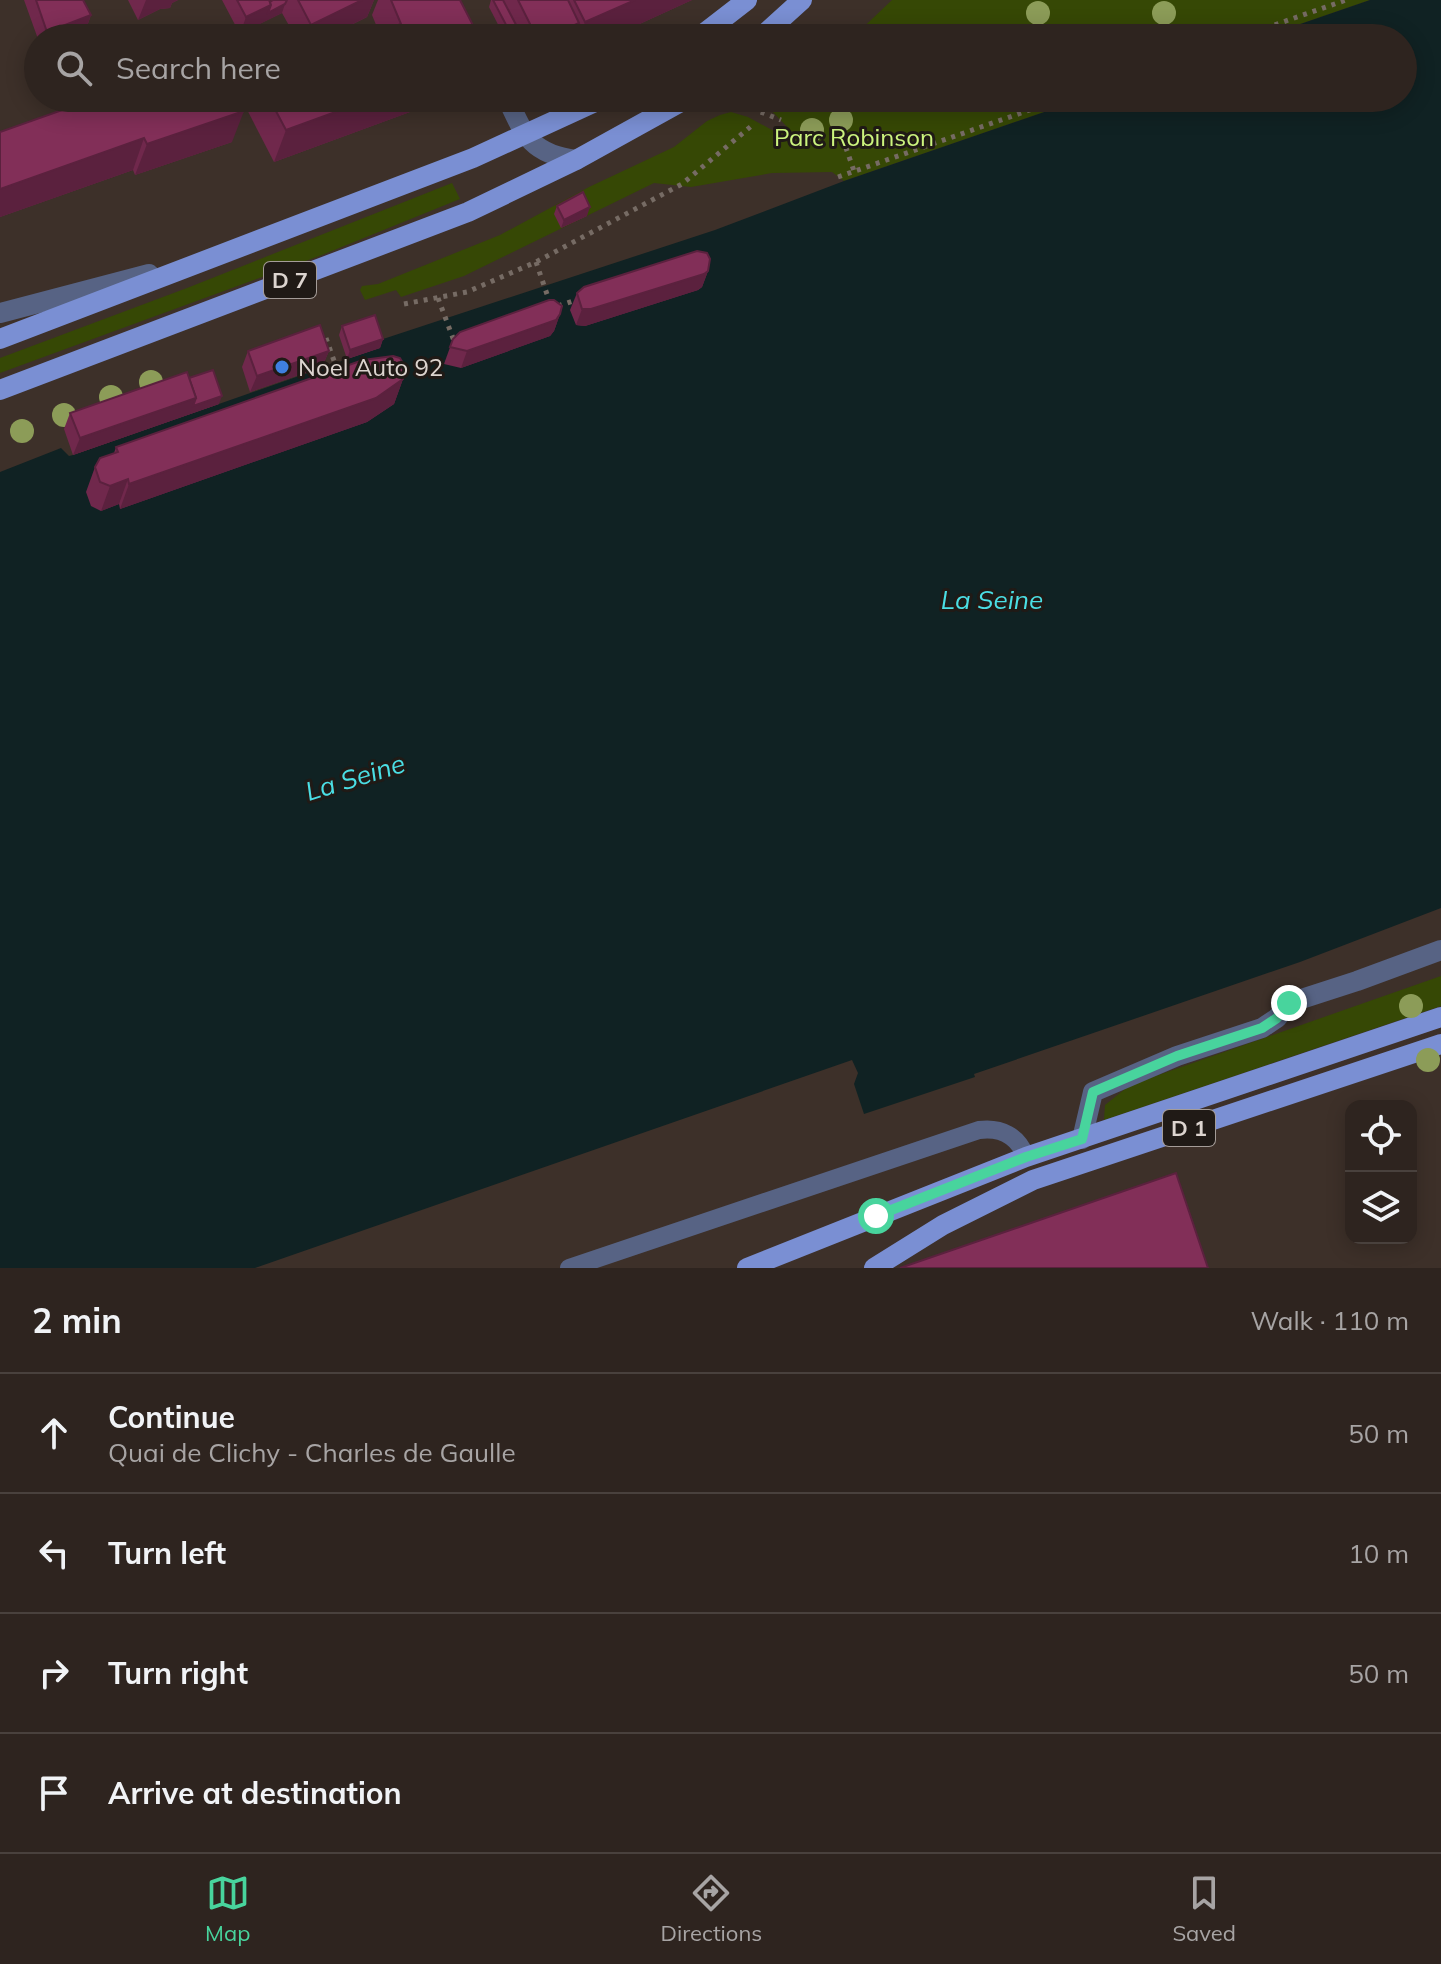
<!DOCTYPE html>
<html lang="en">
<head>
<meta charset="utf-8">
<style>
	body { margin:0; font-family:Mulish,sans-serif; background:#362c28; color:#f1f3f6 }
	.controls { position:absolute; right:24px; bottom:24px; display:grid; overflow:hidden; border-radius:16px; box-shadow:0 4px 20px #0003 }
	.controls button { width:72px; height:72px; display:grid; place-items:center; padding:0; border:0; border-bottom:2px solid #49413d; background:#2e241f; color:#f1f3f6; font:40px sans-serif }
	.stop { position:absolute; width:24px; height:24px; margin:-18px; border:6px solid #48d49d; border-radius:50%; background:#fff }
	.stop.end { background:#48d49d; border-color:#fff; box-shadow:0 2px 8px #0008 }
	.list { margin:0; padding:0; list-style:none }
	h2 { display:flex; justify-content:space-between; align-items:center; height:104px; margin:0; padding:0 32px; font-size:34px }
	h2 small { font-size:26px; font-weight:400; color:#a7a4a4 }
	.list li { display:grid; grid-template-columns:52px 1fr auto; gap:24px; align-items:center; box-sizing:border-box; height:120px; padding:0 32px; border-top:2px solid #49413d }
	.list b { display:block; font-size:30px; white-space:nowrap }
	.list p { margin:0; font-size:26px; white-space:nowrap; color:#a7a4a4 }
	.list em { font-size:26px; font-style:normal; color:#a7a4a4 }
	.icon { flex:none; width:44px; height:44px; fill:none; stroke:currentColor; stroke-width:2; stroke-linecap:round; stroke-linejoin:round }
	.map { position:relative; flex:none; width:1441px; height:1268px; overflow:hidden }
	.search { position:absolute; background:#2e241f; box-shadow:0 4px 20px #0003; left:24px; right:24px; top:24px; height:88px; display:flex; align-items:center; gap:20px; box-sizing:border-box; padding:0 28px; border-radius:44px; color:#a7a4a4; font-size:30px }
	.sheet { height:584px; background:#2e241f }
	nav { display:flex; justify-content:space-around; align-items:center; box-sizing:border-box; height:112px; border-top:2px solid #49413d; background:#2e241f; font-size:22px; color:#a7a4a4 }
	nav a { display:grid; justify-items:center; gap:4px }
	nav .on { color:#48d49d }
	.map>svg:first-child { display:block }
	.green { fill:#364805 }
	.water { fill:#102223 }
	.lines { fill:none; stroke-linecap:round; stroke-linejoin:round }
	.path { stroke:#766b64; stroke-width:5; stroke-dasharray:4 6; stroke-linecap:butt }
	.lane { stroke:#576384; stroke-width:18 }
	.street { stroke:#576384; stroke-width:20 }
	.primary { stroke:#7a8fd3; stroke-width:20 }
	.tree { fill:#8c9c58 }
	.wall { fill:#70284c }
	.shaded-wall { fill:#5b213e }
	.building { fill:#822f58; stroke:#5b213e; stroke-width:2 }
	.route { stroke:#48d49d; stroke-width:10 }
	.shop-dot { fill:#3f7fe0; stroke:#201a16; stroke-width:3 }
	.labels { text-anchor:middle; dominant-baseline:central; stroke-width:6; stroke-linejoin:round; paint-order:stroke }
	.shield { fill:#201a16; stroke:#a49c98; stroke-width:2 }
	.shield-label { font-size:22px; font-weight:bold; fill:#dcd4cf }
	.park-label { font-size:24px; fill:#ccf47e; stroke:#201a16 }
	.poi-label { font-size:24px; fill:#dcd4cf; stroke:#201a16; text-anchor:start }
	.water-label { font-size:26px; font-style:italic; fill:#4adee4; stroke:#201a16 }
</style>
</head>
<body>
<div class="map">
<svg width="1441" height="1268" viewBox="0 0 1441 1268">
	<rect width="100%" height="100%" fill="#3d3029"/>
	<g class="green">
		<polygon points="892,0 1370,0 1260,38 852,38"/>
		<polygon points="777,98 1085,98 844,181 832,172 772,173 691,187 654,183 464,276 401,297 396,290 365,300 360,290 362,286 378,284 500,235 589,187 674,147 707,121 720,115 731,112 748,117 772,130 793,133 767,106"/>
		<polygon points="452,183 460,199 322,255 0,373 0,358 187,288"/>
		<polygon points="1441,976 1441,1006 1104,1120 1105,1105 1130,1085"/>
	</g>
	<polygon class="water" points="1370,0 1441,0 1441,908 1300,962 974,1074 975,1077 864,1114 854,1084 858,1073 852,1060 255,1268 0,1268 0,472 61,448 69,456 73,455 379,348 377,341 715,230 844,181 1085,98 1403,98 1403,38 1260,38"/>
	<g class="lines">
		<g class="path">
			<polyline points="1237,38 1346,0"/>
			<polyline points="747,98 758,111 781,120"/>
			<polyline points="836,119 854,171"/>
			<polyline points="838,177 1064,98"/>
			<polyline points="536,262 550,303"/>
			<polyline points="438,298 454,341"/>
			<polyline points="404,304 467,292 536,262 682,184 755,123"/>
			<polyline points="558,306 579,299"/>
			<polyline points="326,338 339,375"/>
		</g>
		<path class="lane" d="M569,1268L979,1130C1001,1127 1018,1136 1026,1157"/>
		<g class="street">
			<path d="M507,98C524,135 531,154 576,160"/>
			<polyline points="0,313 149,274"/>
			<polyline points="1082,1139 1093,1092 1177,1056 1262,1028 1277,1018 1289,1003 1357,981 1441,950"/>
		</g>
		<g class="primary">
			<polyline points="698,38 747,0"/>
			<polyline points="760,38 802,0"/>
			<polyline points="0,339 473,158 604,98"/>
			<polyline points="0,390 468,212 576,160 688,98"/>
			<polyline points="747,1268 1026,1157 1441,1017"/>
			<polyline points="874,1268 943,1225 1033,1180 1441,1044"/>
		</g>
	</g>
	<g class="tree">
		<circle cx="1038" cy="13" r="12"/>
		<circle cx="1164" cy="13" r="12"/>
		<circle cx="841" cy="120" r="12"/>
		<circle cx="812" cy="130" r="12"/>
		<circle cx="151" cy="382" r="12"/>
		<circle cx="111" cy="397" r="12"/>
		<circle cx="64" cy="415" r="12"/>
		<circle cx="22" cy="431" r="12"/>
		<circle cx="1411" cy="1006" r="12"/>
		<circle cx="1428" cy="1060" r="12"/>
	</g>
	<g class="wall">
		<polygon points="24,0 83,0 91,15 85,32 69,38 38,38 38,39"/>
		<polygon points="128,0 178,0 172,3 170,8 160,9 138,20"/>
		<polygon points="222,0 269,0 270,2 273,0 374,0 367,17 325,38 296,38 282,13 251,28 253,32 251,38 242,38"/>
		<polygon points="378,0 460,0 478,38 379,32 372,15"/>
		<polygon points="491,0 692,0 609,38 505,38 489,7"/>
		<polygon points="241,98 448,98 274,162"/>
		<polygon points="0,132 232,142 135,175 133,170 0,217"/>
		<polygon points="557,206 587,216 561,228 554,214"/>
		<polygon points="708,271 702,287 698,290 585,326 576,325 570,310 577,293"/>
		<polygon points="560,314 554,331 550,336 461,368 444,364 453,339"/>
		<polygon points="342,326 383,339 380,348 347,359 339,335"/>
		<polygon points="248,351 329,351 322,367 250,392 242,367"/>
		<polygon points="189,378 219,404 73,455 64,429 70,413"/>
		<polygon points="403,379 394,404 367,422 120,509 119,504 101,511 91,506 86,492 95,467 114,453 116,447"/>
	</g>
	<g class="shaded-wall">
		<polygon points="146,0 178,0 172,3 170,8 160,9 138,20"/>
		<polygon points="362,0 374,0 367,17 325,38 306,38 311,25"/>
		<polygon points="635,0 692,0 609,38 580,38 585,22"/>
		<polygon points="285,4 282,13 246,31 244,26 240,34 246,17 271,5"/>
		<polygon points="91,15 85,32 69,38 45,38 47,32"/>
		<polygon points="579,23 574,38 549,38 550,36"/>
		<polygon points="374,98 448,98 274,162 286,130"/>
		<polygon points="244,111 232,142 135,175 147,144"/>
		<polygon points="144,138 133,170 0,217 0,189"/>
		<polygon points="590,207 587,216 561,228 564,220"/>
		<polygon points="708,271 702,287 698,290 585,326 576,325 582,309"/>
		<polygon points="560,314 554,331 550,336 461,368 467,351"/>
		<polygon points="383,339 380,348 347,359 350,350"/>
		<polygon points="329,351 322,367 250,392 257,376"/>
		<polygon points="403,379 394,404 367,422 120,509 129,484"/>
		<polygon points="222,396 219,404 73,455 80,438 196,398"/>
		<polygon points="128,479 119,504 101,511 110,486"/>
	</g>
	<g class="building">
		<polygon points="36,0 83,0 91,15 47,32"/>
		<polygon points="237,0 269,0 271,5 246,17"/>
		<polygon points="273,0 287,0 285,4 268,13 271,5 270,2"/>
		<polygon points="298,0 362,0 311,25"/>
		<polygon points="391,0 460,0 478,35 478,38 363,38 401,24"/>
		<polygon points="493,0 503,0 523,38 513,38"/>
		<polygon points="518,0 568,0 579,23 550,36 533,30"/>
		<polygon points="574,0 635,0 585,22"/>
		<polygon points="249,24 253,32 248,35 244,26"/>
		<polygon points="96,98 240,98 244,111 147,144 144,138 0,189 0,132"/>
		<polygon points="269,98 374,98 286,130"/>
		<polygon points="583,192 590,207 564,220 557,206"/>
		<polygon points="697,251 707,253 710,259 708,271 704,274 591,309 582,309 577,293 584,287"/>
		<polygon points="549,300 554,300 562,306 560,314 556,320 467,351 450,347 453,339 460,332"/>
		<polygon points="375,315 383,339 350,350 342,326"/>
		<polygon points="320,325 329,351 257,376 248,351"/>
		<polygon points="393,356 400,358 404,365 403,379 376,398 129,484 128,479 110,486 100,482 95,467 100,458 118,452 116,447 363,360"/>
		<polygon points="213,370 222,396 193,406 196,398 189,378"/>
		<polygon points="187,372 196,398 80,438 70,413"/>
		<polygon points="1176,1173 1208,1268 900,1268"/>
	</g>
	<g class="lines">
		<polyline class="route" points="876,1216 1026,1157 1082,1139 1093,1092 1177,1056 1262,1028 1277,1018 1289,1003"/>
	</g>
	<circle class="shop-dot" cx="282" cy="367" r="8"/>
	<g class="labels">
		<g class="shield">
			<rect x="264" y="262" width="52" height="36" rx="6"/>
			<rect x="1163" y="1110" width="52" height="36" rx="6"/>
		</g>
		<g class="shield-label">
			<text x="290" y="280">D 7</text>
			<text x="1189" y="1128">D 1</text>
		</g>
		<g class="park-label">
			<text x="854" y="137">Parc Robinson</text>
		</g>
		<g class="poi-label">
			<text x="298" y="367">Noel Auto 92</text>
		</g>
		<g class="water-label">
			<text x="992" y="599">La Seine</text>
			<text transform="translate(355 777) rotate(-17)">La Seine</text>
		</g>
	</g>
</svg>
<div class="controls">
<button><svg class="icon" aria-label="locate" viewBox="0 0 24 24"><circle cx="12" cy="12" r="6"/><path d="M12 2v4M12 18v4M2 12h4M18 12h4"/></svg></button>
<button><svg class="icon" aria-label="layers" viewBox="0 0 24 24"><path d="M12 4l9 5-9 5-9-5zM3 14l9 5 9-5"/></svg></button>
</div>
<div class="stop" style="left:876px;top:1216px"></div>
<div class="stop end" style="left:1289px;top:1003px"></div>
<div class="search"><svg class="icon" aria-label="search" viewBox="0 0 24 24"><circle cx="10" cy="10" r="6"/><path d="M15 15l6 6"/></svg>Search here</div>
</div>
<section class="sheet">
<h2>2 min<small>Walk · 110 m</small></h2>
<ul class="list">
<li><svg class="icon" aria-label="ahead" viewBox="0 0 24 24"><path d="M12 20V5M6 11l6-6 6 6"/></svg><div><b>Continue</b><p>Quai de Clichy - Charles de Gaulle</p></div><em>50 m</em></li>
<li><svg class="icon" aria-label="left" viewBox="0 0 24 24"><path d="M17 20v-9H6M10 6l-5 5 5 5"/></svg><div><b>Turn left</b></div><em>10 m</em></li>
<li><svg class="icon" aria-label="right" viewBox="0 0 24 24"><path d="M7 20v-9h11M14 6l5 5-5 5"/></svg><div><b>Turn right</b></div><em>50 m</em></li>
<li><svg class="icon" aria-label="arrive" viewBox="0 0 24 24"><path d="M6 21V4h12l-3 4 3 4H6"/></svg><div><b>Arrive at destination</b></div></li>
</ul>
</section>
<nav>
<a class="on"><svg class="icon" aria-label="map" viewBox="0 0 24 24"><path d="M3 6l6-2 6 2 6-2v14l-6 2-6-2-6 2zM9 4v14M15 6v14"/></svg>Map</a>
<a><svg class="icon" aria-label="directions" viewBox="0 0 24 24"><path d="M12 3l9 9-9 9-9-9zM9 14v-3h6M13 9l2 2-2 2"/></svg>Directions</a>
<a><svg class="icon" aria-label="saved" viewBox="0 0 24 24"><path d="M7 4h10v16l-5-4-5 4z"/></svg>Saved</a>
</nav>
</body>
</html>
